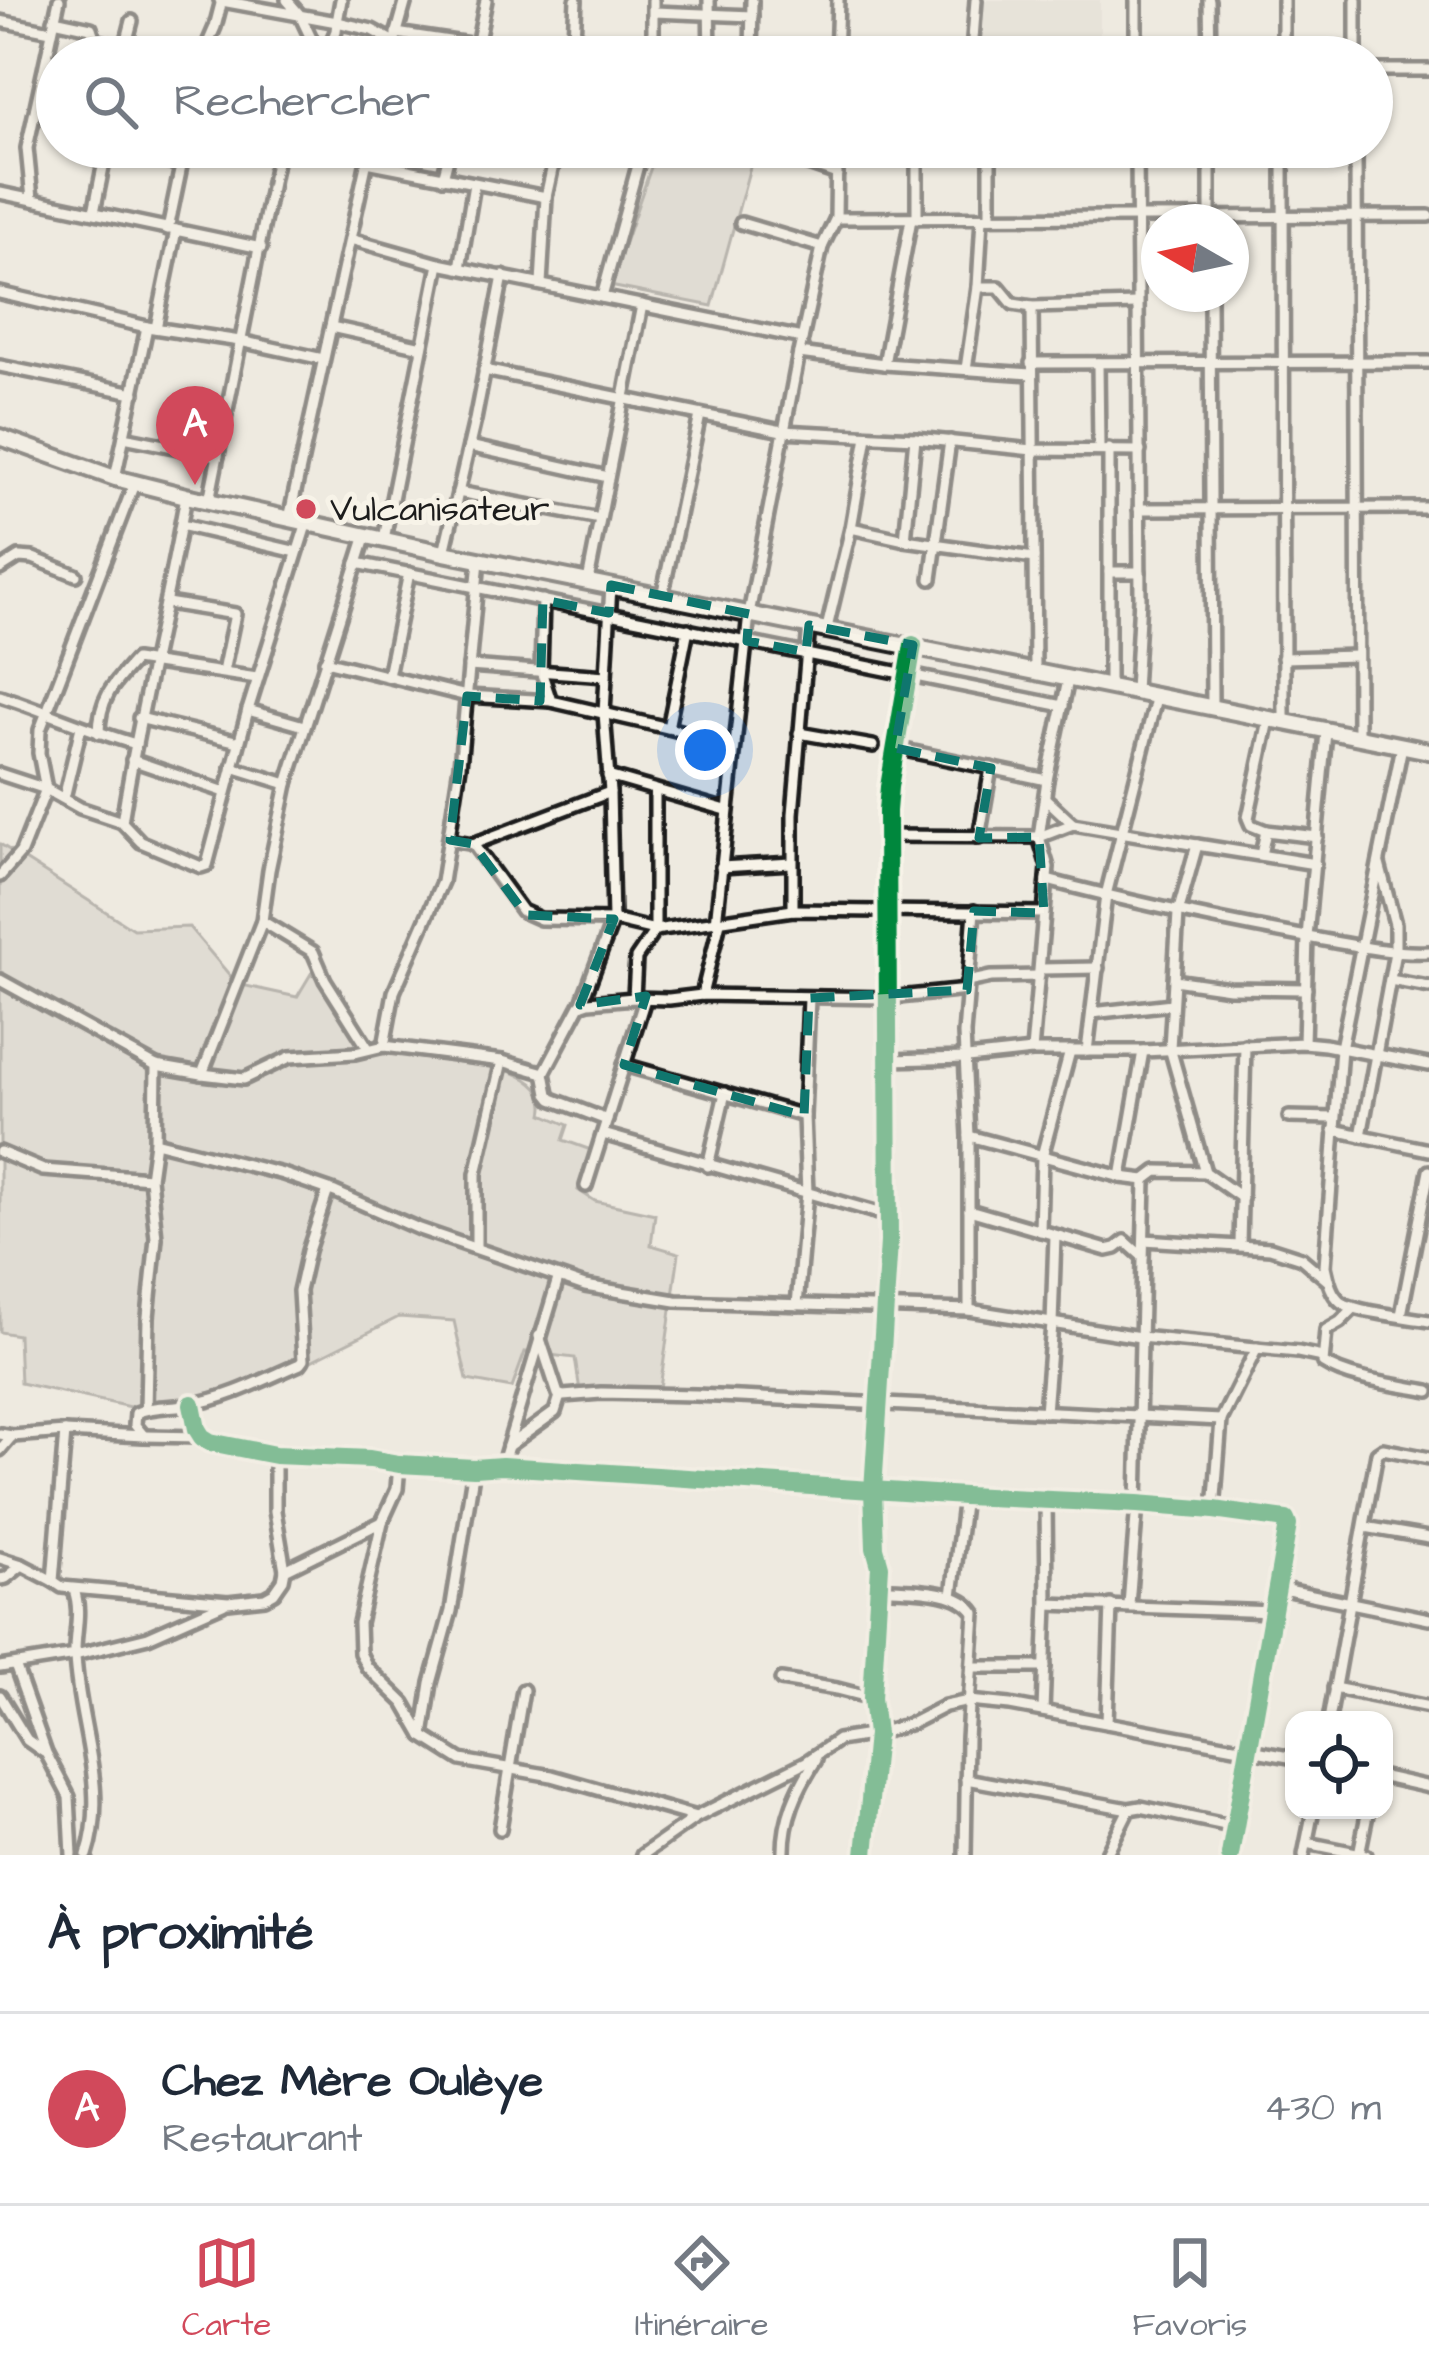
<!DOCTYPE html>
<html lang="fr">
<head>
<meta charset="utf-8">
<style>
	body { margin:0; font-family:"Architects Daughter",sans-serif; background:#f6f6f7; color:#1f2937 }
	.controls { position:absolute; right:36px; bottom:36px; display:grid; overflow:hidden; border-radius:24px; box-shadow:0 3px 9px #0004 }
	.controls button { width:108px; height:108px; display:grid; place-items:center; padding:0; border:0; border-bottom:3px solid #e0e1e3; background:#fff; color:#1f2937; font:60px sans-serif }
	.compass { position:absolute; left:1141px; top:204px; width:108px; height:108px; border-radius:50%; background:#fff; box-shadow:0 3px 9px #0004; rotate:279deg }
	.you { position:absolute; left:705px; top:750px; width:42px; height:42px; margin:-30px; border:9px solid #fff; border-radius:50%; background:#1a73e8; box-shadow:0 0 0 18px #1a73e833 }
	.badge { display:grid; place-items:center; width:78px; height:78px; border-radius:50%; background:#d1495b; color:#fff; font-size:39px; font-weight:700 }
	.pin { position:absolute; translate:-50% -99px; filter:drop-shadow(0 3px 6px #0008) }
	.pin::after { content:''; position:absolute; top:63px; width:42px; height:36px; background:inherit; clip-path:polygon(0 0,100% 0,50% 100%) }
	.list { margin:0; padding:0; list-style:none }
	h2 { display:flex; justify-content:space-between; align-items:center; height:156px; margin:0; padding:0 48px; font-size:51px }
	h2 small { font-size:39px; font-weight:400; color:#747a83 }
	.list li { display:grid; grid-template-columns:78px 1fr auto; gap:36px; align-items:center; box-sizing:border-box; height:192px; padding:0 48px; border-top:3px solid #e0e1e3 }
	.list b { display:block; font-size:45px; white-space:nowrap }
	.list p { margin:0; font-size:39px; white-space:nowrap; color:#747a83 }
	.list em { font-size:39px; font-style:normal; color:#747a83 }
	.icon { flex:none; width:66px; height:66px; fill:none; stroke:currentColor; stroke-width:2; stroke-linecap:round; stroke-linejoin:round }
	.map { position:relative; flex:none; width:1429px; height:1855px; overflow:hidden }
	.search { position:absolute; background:#fff; box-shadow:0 3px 9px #0004; left:36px; right:36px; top:36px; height:132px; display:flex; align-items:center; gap:30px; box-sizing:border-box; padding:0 42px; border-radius:66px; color:#747a83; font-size:45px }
	.sheet { height:348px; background:#fff }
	nav { display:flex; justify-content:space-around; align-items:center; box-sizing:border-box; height:168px; border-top:3px solid #e0e1e3; background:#fff; font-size:33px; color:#747a83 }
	nav a { display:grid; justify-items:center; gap:6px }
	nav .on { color:#d1495b }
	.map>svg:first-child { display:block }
	.built { fill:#dedbd1 }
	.green { fill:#cfccc3; stroke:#767470; stroke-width:3 }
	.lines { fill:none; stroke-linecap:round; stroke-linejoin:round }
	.minor-casing { stroke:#1c1c1c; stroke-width:18 }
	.primary-casing { stroke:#1c1c1c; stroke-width:22 }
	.minor { stroke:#f7f3e8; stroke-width:9 }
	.primary { stroke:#f7f3e8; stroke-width:14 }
	.cycleway-casing { stroke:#f7f3e8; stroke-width:26 }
	.cycleway { stroke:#00873e; stroke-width:18 }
	.marked { fill:none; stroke:#0f766e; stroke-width:9; stroke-dasharray:24 15; stroke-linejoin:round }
	.poi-dot { fill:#d1495b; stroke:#f7f3e8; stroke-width:4.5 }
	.labels { text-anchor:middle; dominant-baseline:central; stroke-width:10; stroke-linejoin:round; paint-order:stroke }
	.poi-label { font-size:36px; fill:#1c1c1c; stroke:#f7f3e8; text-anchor:start }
</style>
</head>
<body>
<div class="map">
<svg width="1429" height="1855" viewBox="0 0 1429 1855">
	<rect width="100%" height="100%" fill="#eeeae0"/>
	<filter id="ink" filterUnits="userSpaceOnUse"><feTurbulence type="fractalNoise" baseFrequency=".00833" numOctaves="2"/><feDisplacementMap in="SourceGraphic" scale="24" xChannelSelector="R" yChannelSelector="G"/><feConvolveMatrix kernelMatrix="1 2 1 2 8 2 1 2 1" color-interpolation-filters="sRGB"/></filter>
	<g filter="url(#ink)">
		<polygon class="built" points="983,0 1100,0 1100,57 977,57"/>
		<g class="green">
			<polygon points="658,147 720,147 753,156 712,306 610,286"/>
			<path d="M0,844L133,929L189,927L237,984L297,997L312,972L370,1053C406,1056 558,1055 543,1114L568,1125L563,1140L591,1150L578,1190L595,1201L655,1214L651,1245L679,1253L660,1388L580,1391L575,1358L525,1352L512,1388L467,1380L454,1321L399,1317L303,1365L188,1404L139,1409L20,1383L18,1335L0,1332Z"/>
		</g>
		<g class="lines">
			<g class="minor-casing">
				<g id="minor">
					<polyline points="220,0 222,1 337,22 336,31 327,53 317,51 300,15 287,0"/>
					<polyline points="341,0 337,22 372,30 394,42"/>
					<polyline points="653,0 653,57"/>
					<polyline points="709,0 710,57"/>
					<polyline points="976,0 973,39 979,57"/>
					<polyline points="1136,0 1136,57"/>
					<polyline points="1209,0 1210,57"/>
					<polyline points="1283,0 1283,57"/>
					<polyline points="1356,0 1356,57"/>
					<polyline points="654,12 752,16"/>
					<polyline points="54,20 91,28 95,40 125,48 132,21"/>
					<polyline points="0,21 51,31"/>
					<polyline points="396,33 557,57"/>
					<polyline points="202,57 215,27 222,0"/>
					<polyline points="390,57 406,0"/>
					<polyline points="475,57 486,0"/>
					<polyline points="573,57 576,0"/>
					<polyline points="751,57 752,0"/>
					<polyline points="836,57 838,0"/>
					<polyline points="1372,70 1429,70"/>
					<polyline points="36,108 57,112"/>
					<polyline points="739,147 805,163 837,174"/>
					<polyline points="1210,147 1210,220"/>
					<polyline points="1283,147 1284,723"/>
					<polyline points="1356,147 1358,738"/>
					<polyline points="106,153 180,164"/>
					<polyline points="367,162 546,197"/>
					<polyline points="443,178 451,147"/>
					<polyline points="0,193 261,248"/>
					<polyline points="32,199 27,148 59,0"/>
					<polyline points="94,212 107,147"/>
					<polyline points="990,217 990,147"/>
					<polyline points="836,218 1429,216"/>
					<polyline points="917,218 917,147"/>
					<polyline points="741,223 822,247"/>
					<polyline points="168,229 185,147"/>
					<polyline points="350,239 439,264 802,338"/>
					<polyline points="460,268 474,184"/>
					<polyline points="541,284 546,197 557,147"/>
					<polyline points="978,287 999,287 1013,304 1032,307 1137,304"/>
					<polyline points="0,293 147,327 240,341 323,359"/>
					<polyline points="1210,294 1212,707"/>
					<polyline points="602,297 643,147"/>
					<polyline points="1032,307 1035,672"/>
					<polyline points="331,327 422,347"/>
					<polyline points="156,328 176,230"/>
					<polyline points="799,353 884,364 1031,374"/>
					<polyline points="1031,363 1429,362"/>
					<polyline points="1098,363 1099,449"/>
					<polyline points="884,364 911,219"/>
					<polyline points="0,366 134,393"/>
					<polyline points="966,369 978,287 982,218"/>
					<polyline points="484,370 782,431 915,438 1033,450 1140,451"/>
					<polyline points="124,437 218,456"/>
					<polyline points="469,446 608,477"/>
					<polyline points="115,478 147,327"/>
					<polyline points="458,492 600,519"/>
					<polyline points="209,501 279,147"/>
					<polyline points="1139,509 1429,508"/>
					<polyline points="289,519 370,147"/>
					<polyline points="181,525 297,552"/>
					<polyline points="851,528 905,540 1034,558"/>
					<polyline points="384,539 439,264"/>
					<polyline points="905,540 915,438"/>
					<polyline points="444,553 475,420 503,276"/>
					<polyline points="357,563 1063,706"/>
					<polyline points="0,569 19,557 33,558 76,575"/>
					<polyline points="1109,572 1140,572"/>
					<polyline points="931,579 950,441"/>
					<polyline points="588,581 642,305"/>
					<polyline points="662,597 700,415"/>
					<polyline points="543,600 541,671 551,701"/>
					<polyline points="167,603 235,614 223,672"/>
					<polyline points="827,628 851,528 867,436"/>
					<polyline points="1283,658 1357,656"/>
					<polyline points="325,661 467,696 551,701 668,728 688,629"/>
					<polyline points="469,666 606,676"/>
					<polyline points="388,676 409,573"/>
					<polyline points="1109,687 1109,449"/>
					<polyline points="1135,691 1140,598 1137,147"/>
					<path d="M0,696C46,711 89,731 136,744"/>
					<polyline points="248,710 304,726"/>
					<polyline points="139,718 239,742"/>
					<polyline points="668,728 735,745"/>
					<path d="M99,733C99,699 113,684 135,660L257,678"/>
					<polyline points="799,733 873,746"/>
					<path d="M1402,746L1341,1048L1325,1266C1328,1279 1330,1293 1341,1302C1353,1312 1409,1317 1429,1321"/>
					<polyline points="895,748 1047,780"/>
					<polyline points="132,760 225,792"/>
					<polyline points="232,767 287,784"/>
					<polyline points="0,774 46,789 80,808 122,822 141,842 201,867 207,865 248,710 307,522"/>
					<polyline points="608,776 726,810"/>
					<polyline points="64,798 81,727"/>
					<polyline points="1045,798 1073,824"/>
					<path d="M122,822C139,712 167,606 186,496"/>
					<polyline points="1266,831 1317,837"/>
					<polyline points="887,836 1039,837 1073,824 1197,845 1178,913 1170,1048 1205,1172"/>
					<polyline points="979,838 991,768"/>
					<polyline points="450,840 473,844 610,792"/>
					<polyline points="473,844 522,911 540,919 613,920 655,930 793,910 1044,913"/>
					<polyline points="1197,845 1315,864"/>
					<polyline points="1261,855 1266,831 1251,825 1248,818 1269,720"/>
					<polyline points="721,867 792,863"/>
					<polyline points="0,876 21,852 46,789 39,753 40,730 134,484"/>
					<path d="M1047,880C1131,902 1215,920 1301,936C1343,943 1386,954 1429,952"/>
					<polyline points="793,910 793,814 809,625"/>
					<polyline points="262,921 313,952 325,980 368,1048"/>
					<polyline points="716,923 749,614 799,353 822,247 836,218 837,147"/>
					<polyline points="1040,969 1098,968"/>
					<polyline points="0,980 156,1066 202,1074 244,1079 290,1057 355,1053 384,1046 502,1061 544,1073"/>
					<polyline points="1174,980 1229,988 1306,989"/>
					<polyline points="1390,980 1429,987"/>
					<polyline points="967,982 991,977 1039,976"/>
					<polyline points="702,995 720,922"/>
					<polyline points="634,998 669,999 702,995 889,998 967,990"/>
					<polyline points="581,1005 613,920 610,792 604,713 611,585"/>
					<polyline points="1092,1013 1172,1004"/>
					<polyline points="1304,1043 1307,937 1326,732"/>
					<polyline points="384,1046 394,992 442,882 460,766 479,560"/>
					<polyline points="1032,1051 1048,867 1039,837 1047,780 1068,680"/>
					<polyline points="1087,1051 1106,895 1157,695"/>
					<polyline points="889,1060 967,1058 1032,1051 1143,1051 1304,1043 1325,1045 1429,1065"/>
					<polyline points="624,1065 804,1116"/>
					<polyline points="202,1074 262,921 269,870 287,784 366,535"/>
					<polyline points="1289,1117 1334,1118"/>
					<polyline points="607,1120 552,1099 548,1094 544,1073 580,1005 589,1002 634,998 636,958 655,930 655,790"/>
					<polyline points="1334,1130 1429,1150"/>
					<polyline points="603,1134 889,1216"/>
					<polyline points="969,1136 1121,1177 1145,1180 1157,1171 1205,1172 1242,1198"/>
					<polyline points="1361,1136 1395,952 1395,924 1379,864"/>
					<polyline points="155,1142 283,1174 335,1192 419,1229 585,1286 676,1301 969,1310 1140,1337 1298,1352 1322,1357"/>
					<polyline points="0,1152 43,1170 150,1178"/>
					<polyline points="708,1166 725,1093"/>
					<polyline points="1121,1177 1143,1051"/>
					<polyline points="586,1186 645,999"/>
					<polyline points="969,1210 1107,1250 1116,1248 1125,1241 1143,1257"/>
					<polyline points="1040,1231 1042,1156 1070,1051"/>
					<polyline points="1144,1240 1270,1248 1301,1258 1327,1280"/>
					<polyline points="1240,1244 1245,1045"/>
					<polyline points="476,1246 476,1174 502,1061"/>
					<polyline points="797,1305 807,1193 804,1116 809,998"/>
					<path d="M1353,1309L1340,1322L1326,1330L1323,1363C1349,1380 1398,1385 1429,1391"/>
					<polyline points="969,1310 969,1136 964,1034 974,911"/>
					<polyline points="1401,1315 1429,1171"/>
					<polyline points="539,1336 558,1394 563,1396 601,1393 696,1395 1221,1420"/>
					<polyline points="192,1404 197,1429 202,1437 210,1442 275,1455 370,1459 399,1464 474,1468 502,1466 964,1496 1137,1504 1214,1510 1286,1520 1288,1525 1230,1855"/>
					<polyline points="146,1408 148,1317 156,1238 150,1178 155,1142 156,1066"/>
					<polyline points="1045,1412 1052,1324 1055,1236"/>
					<polyline points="65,1432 53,1581 62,1587 228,1602 265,1598 274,1593 283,1580 285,1570 382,1522"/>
					<path d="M0,1434L12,1436L65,1432L144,1436L135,1425L136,1413C154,1405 173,1408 192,1404C229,1398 265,1379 300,1364L303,1360L299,1291L308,1251L328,1190"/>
					<polyline points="144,1436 202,1437"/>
					<polyline points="508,1446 555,1412 560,1396"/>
					<polyline points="0,1450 12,1436"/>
					<polyline points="275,1455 275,1511 285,1570"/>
					<polyline points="399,1464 397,1489 382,1522 359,1623 360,1653 367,1667 404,1703 423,1736 461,1760 552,1776 696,1817"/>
					<polyline points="502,1466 558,1279"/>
					<polyline points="1214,1510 1221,1420 1257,1348"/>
					<polyline points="1365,1527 1429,1538"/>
					<polyline points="0,1558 22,1565 53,1581"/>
					<polyline points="0,1579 6,1578 22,1565"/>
					<path d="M878,1588C908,1591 958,1587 975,1613L967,1738L965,1855"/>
					<polyline points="1278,1588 1429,1619"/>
					<path d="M74,1590C82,1612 74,1633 75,1656C78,1724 109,1788 87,1855"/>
					<polyline points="952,1596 964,1496"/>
					<polyline points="1047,1604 1274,1612"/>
					<polyline points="1129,1605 1137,1504 1145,1180"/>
					<polyline points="15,1665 46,1753 69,1797 72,1855"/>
					<polyline points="0,1667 75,1655 148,1637 223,1604"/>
					<polyline points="973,1667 1045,1667"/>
					<polyline points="781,1680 837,1689 872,1698"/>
					<polyline points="1334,1688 1429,1707"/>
					<polyline points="0,1696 27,1740 44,1752"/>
					<polyline points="1043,1711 1047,1604 1046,1499"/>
					<polyline points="1329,1720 1377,1453 1383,1449 1429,1458"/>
					<polyline points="1107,1723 1111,1605"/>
					<polyline points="423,1736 431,1683 451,1611 474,1468"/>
					<polyline points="1384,1777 1429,1787"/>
					<polyline points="966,1779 1129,1809"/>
					<polyline points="500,1829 523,1690"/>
					<polyline points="1307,1843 1366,1855"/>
					<polyline points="1359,1854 1368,1810"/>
					<polyline points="642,1855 696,1817 806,1762 838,1740 876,1734 912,1723 945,1706 969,1701 1010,1705 1294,1758"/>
					<path d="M784,1855C783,1819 797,1789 816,1760"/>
					<polyline points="865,1855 876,1734 872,1698 880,1566 875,1548 873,1490 889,1242 887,811 889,787 913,645"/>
					<polyline points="1106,1855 1129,1809 1141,1807 1235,1827"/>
					<polyline points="1304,1855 1313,1810"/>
				</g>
			</g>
			<g class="primary-casing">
				<polyline id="primary" points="0,437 115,478 186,496 444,553 1429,751"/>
			</g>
			<use href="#minor" class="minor"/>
			<use href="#primary" class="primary"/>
			<g class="cycleway-casing">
				<g id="cycleway">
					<polyline points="192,1404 197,1429 202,1437 210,1442 275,1455 370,1459 399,1464 474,1468 502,1466 964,1496 1137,1504 1214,1510 1286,1520 1288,1525 1230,1855"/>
					<polyline points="865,1855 876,1734 872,1698 880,1566 875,1548 873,1490 889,1242 887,811 889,787 913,645"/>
				</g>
			</g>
			<use href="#cycleway" class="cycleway"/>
		</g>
	</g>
	<path d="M0 0H1429V1855H0ZM611,585L749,614L747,641L806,652L809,625L913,645L895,748L991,768L979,838L1039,837L1044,913L974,911L967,990L809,998L804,1116L624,1065L646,996L580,1005L614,919L526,915L473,844L450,840L467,696L540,701L543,600L609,613Z" fill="#eeeae0" fill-opacity=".55" fill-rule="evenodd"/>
	<path class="marked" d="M611,585L749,614L747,641L806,652L809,625L913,645L895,748L991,768L979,838L1039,837L1044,913L974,911L967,990L809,998L804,1116L624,1065L646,996L580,1005L614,919L526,915L473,844L450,840L467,696L540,701L543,600L609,613Z"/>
	<circle class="poi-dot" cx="306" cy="509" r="12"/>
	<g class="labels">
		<g class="poi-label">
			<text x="330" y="509">Vulcanisateur</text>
		</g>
	</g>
</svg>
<div class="controls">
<button><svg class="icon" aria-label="locate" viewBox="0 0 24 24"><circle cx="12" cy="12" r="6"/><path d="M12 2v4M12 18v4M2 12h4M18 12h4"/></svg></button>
</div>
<svg class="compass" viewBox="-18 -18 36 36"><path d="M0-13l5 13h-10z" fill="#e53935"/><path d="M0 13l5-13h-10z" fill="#747a83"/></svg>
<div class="you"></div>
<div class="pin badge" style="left:195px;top:485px">A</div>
<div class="search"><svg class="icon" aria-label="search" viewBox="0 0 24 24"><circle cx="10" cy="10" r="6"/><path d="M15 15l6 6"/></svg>Rechercher</div>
</div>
<section class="sheet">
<h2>À proximité<small></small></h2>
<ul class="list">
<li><span class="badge">A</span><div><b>Chez Mère Oulèye</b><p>Restaurant</p></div><em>430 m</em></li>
</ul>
</section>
<nav>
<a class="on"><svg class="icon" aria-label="map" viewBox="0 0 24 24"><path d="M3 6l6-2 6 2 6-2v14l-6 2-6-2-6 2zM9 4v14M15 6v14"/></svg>Carte</a>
<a><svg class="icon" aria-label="directions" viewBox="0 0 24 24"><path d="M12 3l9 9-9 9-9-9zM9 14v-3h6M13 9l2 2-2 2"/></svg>Itinéraire</a>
<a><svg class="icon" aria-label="saved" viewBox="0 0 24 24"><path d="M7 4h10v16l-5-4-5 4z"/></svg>Favoris</a>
</nav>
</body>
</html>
